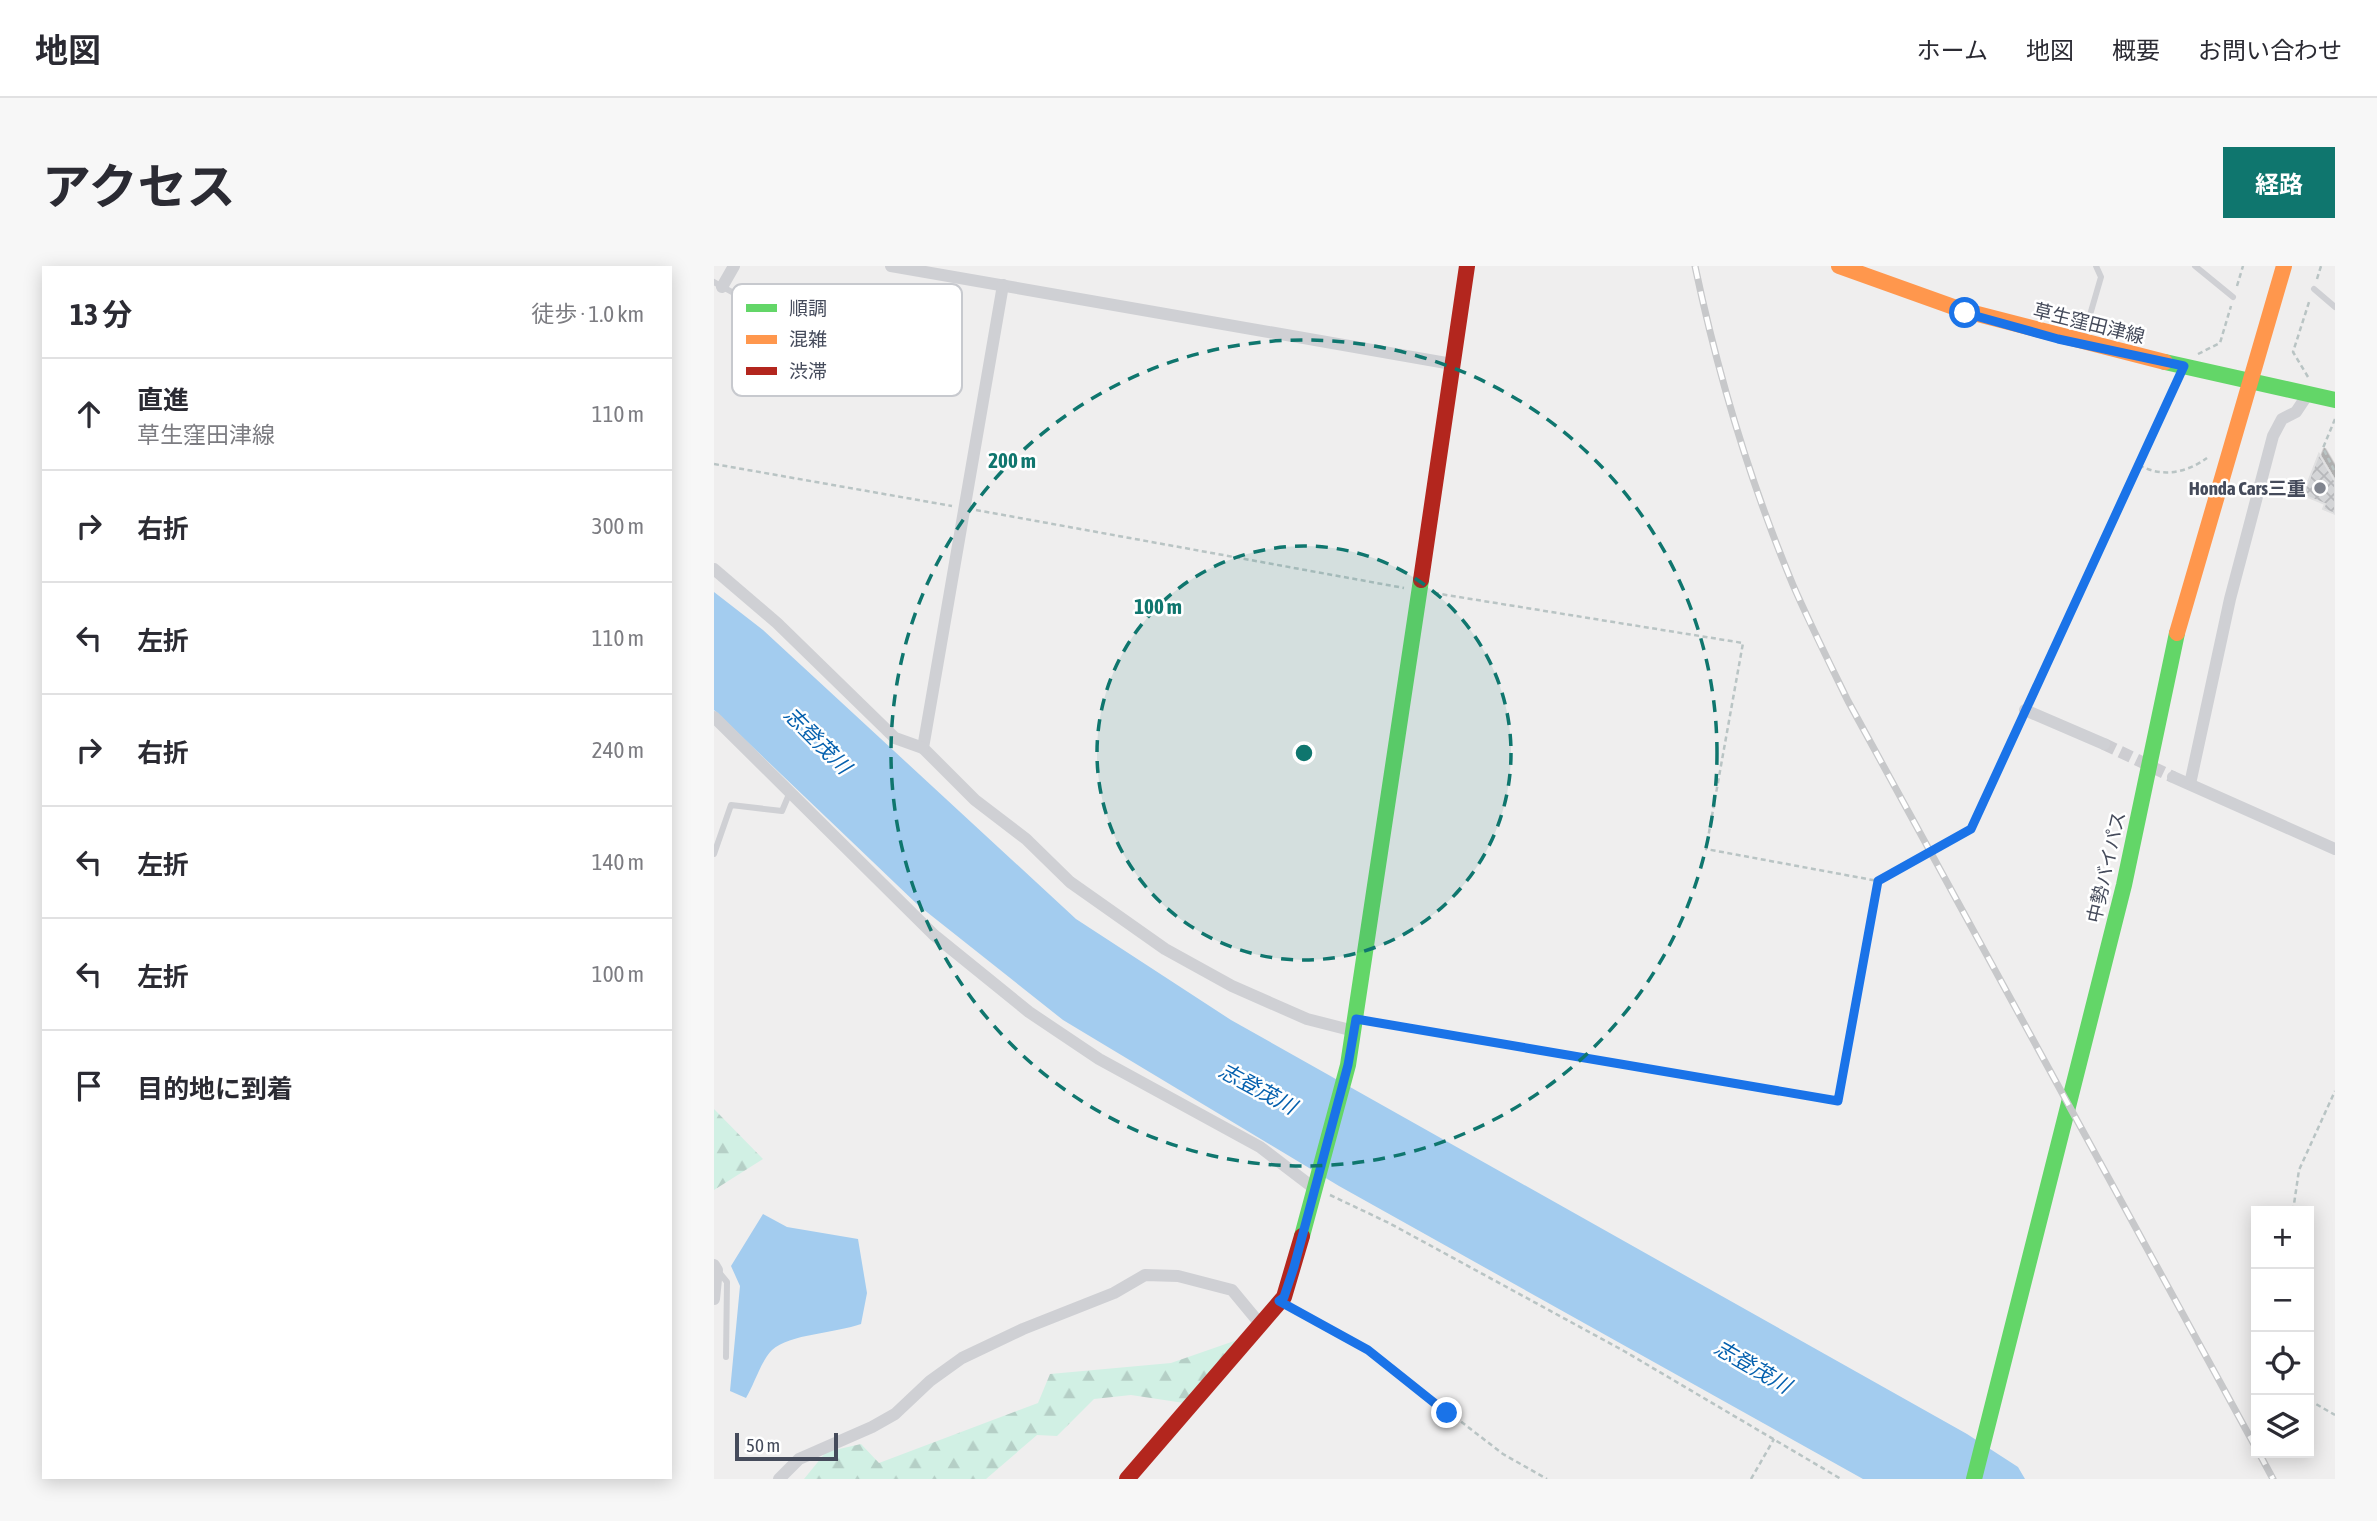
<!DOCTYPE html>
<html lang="ja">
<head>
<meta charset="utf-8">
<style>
	body { margin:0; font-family:"Asap Condensed","Noto Sans JP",sans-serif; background:#f7f7f7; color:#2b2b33 }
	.controls { position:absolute; right:21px; bottom:21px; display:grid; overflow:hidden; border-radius:0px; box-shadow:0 4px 18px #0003 }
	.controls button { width:63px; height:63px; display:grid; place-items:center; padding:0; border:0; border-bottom:2px solid #e1e1e2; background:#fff; color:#2b2b33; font:35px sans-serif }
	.scale { position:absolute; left:21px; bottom:18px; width:103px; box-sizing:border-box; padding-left:7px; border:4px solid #454b5b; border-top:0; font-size:19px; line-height:24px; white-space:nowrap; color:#454b5b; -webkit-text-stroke:5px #fff; paint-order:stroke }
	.stop { position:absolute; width:21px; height:21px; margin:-16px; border:5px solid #1a73e8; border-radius:50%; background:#fff }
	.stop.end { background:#1a73e8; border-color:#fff; box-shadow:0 2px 7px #0008 }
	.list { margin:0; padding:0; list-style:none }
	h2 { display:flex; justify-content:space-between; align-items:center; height:91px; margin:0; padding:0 28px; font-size:30px }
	h2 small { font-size:23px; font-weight:400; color:#7c7c81 }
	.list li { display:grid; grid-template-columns:46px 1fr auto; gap:21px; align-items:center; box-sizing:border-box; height:112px; padding:0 28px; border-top:2px solid #e1e1e2 }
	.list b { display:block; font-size:26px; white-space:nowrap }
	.list p { margin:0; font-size:23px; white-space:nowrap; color:#7c7c81 }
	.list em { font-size:23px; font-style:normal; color:#7c7c81 }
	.icon { flex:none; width:38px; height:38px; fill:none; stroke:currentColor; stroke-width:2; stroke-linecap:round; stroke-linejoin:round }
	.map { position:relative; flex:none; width:1621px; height:1213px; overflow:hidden; border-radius:0px }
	header { display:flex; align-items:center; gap:42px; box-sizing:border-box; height:98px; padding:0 35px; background:#fff; border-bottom:2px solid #e1e1e2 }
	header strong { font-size:33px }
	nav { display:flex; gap:38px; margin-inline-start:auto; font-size:24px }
	.intro { display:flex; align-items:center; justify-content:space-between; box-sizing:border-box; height:168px; padding:0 42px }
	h1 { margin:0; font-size:49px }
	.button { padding:18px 32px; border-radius:0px; background:#0f766e; color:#fff; font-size:24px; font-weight:700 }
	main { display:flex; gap:42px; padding:0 42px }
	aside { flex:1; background:#fff; border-radius:0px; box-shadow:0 4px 18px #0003 }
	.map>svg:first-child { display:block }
	.forest { fill:url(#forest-firs) }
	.water { fill:#a3ccef }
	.building { fill:url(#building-cross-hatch); stroke:#e0e0e1; stroke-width:2; filter:url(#shadow) }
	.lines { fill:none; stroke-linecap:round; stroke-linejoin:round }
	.street-tunnel { stroke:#cdcdd1; stroke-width:12; stroke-dasharray:12 6; stroke-linecap:butt }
	.path { stroke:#b9c4c4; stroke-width:2.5; stroke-dasharray:5 3.5; stroke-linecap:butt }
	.lane { stroke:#cfd0d4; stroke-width:6 }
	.street { stroke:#cfd0d4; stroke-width:12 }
	.fast { stroke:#63d668; stroke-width:16 }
	.slow { stroke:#ff974d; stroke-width:16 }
	.jam { stroke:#b3261e; stroke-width:16 }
	.rail-casing { stroke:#c7c8ca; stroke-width:7 }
	.rail { stroke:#fff; stroke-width:4.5; stroke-dasharray:13; stroke-linecap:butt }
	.route { stroke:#1a73e8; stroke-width:9 }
	.ring { fill:none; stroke:#0f766e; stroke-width:3.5; stroke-dasharray:12 9 }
	.poi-dot { fill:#80848e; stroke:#fff; stroke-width:2.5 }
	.labels { text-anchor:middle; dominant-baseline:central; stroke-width:5; stroke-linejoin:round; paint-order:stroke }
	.street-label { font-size:19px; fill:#454b5b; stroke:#fff }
	.poi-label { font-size:19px; font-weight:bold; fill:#454b5b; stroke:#fff; text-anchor:end }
	.water-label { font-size:21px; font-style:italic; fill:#0560ae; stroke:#fff }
	.key { fill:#fff; stroke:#c7c9ce; stroke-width:2 }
	.key-label { font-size:19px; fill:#454b5b }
	.centre { fill:#0f766e; stroke:#fff; stroke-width:3.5 }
	.ring-label { font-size:21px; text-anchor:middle; font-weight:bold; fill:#0f766e; stroke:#fff; stroke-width:5; stroke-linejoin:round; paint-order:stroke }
</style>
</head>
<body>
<header>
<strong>地図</strong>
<nav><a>ホーム</a><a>地図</a><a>概要</a><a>お問い合わせ</a></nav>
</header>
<div class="intro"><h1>アクセス</h1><a class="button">経路</a></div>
<main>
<aside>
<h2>13 分<small>徒歩 · 1.0 km</small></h2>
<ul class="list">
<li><svg class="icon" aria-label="ahead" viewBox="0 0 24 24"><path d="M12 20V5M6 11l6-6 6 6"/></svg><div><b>直進</b><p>草生窪田津線</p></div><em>110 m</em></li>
<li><svg class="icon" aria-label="right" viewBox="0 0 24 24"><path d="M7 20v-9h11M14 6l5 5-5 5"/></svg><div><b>右折</b></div><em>300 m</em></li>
<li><svg class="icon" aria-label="left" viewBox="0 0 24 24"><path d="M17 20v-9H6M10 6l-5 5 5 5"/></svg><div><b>左折</b></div><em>110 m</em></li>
<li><svg class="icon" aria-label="right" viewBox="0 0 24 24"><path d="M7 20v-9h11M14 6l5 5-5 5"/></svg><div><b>右折</b></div><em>240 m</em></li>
<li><svg class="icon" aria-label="left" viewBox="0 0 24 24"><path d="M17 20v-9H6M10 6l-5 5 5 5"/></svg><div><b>左折</b></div><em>140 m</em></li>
<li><svg class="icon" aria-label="left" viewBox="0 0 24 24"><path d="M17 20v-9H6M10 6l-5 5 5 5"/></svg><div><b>左折</b></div><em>100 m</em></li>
<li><svg class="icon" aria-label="arrive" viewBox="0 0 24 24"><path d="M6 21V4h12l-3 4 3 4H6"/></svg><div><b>目的地に到着</b></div></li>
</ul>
</aside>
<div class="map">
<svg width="1621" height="1213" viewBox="0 0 1621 1213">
	<defs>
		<pattern id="forest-firs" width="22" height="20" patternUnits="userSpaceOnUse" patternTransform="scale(1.75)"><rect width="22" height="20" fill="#d1f0e4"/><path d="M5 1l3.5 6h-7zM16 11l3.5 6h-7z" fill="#b5cfc6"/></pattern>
		<pattern id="building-cross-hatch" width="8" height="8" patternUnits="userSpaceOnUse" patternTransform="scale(1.75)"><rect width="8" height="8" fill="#d4d5d7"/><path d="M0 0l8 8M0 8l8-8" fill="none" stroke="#b7b8bb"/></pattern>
		<filter id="shadow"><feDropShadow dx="5.5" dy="-5.5" stdDeviation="0" flood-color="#0004"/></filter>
	</defs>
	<rect width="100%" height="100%" fill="#efeeee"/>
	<g class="forest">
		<polygon points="0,843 49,893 0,924"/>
		<polygon points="526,1073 470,1137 417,1129 380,1133 343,1170 323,1169 272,1213 90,1213 112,1186 147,1178 165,1197 324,1137 336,1108 457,1097"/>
	</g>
	<g class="water">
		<polygon points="0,326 49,364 362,653 517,754 1253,1168 1304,1201 1311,1213 1149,1213 625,920 349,754 204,639 0,444"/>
		<path d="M49,948L73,961L144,973L153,1027L147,1058C123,1067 75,1068 58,1084C47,1095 40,1119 32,1132L16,1125L26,1020L17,1000Z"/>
	</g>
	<polygon class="building" points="1605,188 1621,215 1621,248 1609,243 1611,238 1589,229"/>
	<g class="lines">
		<polyline class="street-tunnel" points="1390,478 1459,511"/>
		<g class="path">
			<polyline points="1603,13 1607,0"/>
			<polyline points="1523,20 1529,0"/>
			<polyline points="1484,88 1506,77 1517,40"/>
			<polyline points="1594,111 1579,86 1596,33"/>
			<polyline points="1621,153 1609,182 1621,206"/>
			<polyline points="0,198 238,240"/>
			<path d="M1425,199C1448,212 1472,207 1493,192"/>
			<polyline points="262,244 690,322"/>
			<polyline points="720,327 1029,377 992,583 1164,615"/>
			<polyline points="1316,433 1463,115"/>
			<polyline points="656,755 1124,835 1164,615 1257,563 1306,455"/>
			<polyline points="616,929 675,957 910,1085 1127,1213"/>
			<polyline points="1579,945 1585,904 1621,825"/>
			<polyline points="578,1043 654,1084 789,1188 833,1213"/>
			<polyline points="1595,1134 1621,1149"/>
			<polyline points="1037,1213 1060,1173"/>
		</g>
		<g class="lane">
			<polyline points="1481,0 1519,31"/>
			<polyline points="0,16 36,36"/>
			<polyline points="1600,23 1621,41"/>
			<polyline points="1369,73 1387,11 1382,0"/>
			<polyline points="0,588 17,539 68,545 76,526"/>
			<polyline points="4,1005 13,1016 12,1091"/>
		</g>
		<g class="street">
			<polyline points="177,0 738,98"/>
			<polyline points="289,19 209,482 261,534 312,573 356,616 451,683 518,720 593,753 640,765"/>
			<polyline points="8,21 20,0"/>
			<polyline points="0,303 63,357 181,472 209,482"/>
			<polyline points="1311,444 1390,478"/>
			<polyline points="0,451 220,669 315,746 385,793 546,881 601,923"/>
			<polyline points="1459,511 1621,583"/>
			<polyline points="1476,518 1516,333 1559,170 1568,153 1582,146 1594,128"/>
			<polyline points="0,999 3,1004 0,1033"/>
			<polyline points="65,1213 85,1193 158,1161 181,1148 216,1115 248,1092 309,1063 400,1027 431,1009 464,1010 518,1024 547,1059"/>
		</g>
		<g class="fast">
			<polyline points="1451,96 1621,134"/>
			<polyline points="588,970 634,799 707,314"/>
			<polyline points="1260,1213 1410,619 1463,367"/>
		</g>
		<g class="slow">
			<polyline points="1125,0 1248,44 1451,96"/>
			<polyline points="1463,367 1570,0"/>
		</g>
		<g class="jam">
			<polyline points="707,314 753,0"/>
			<polyline points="413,1213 570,1031 588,970"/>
		</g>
		<g class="rail-casing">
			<g id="rail">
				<path d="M981,0C1004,109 1036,216 1079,319C1096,358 1115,396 1134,435L1542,1182"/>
				<polyline points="1545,1187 1559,1213"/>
			</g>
		</g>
		<use href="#rail" class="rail"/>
	</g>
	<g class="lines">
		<polyline class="route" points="733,1147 654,1084 565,1035 570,1031 580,1001 634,799 642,753 1124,835 1164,615 1257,563 1470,100 1344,73 1251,47"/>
	</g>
	<circle cx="590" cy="487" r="207" fill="#0f766e" fill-opacity=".12"/>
	<g class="ring">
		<circle cx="590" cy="487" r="207"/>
		<circle cx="590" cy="487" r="413"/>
	</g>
	<circle class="poi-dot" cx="1606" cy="222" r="7"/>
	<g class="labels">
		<g class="street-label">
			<text transform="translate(1375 57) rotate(14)">草生窪田津線</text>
			<text transform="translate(1392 601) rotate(-77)">中勢バイパス</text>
		</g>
		<g class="poi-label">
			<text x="1592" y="222">Honda Cars三重</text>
		</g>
		<g class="water-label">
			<text transform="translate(104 474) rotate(45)">志登茂川</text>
			<text transform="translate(544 822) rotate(28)">志登茂川</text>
			<text transform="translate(1039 1100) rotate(30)">志登茂川</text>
		</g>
	</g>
	<rect x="18" y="18" width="230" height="112" rx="10" class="key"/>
	<rect x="32" y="38" width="31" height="8" fill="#63d668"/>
	<rect x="32" y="69" width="31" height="9" fill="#ff974d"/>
	<rect x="32" y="101" width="31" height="8" fill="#b3261e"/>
	<g class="key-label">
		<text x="75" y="49">順調</text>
		<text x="75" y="80">混雑</text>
		<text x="75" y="112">渋滞</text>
	</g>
	<circle cx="590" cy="487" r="10" class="centre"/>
	<g class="ring-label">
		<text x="298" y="202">200 m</text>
		<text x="444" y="348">100 m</text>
	</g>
</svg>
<div class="controls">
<button>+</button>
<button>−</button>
<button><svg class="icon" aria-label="locate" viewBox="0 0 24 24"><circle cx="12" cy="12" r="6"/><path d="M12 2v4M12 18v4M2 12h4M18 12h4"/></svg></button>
<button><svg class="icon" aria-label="layers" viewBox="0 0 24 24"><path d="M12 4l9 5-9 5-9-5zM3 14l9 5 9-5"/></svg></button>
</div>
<div class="scale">50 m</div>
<div class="stop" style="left:1251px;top:47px"></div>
<div class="stop end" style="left:733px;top:1147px"></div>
</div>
</main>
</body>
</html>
